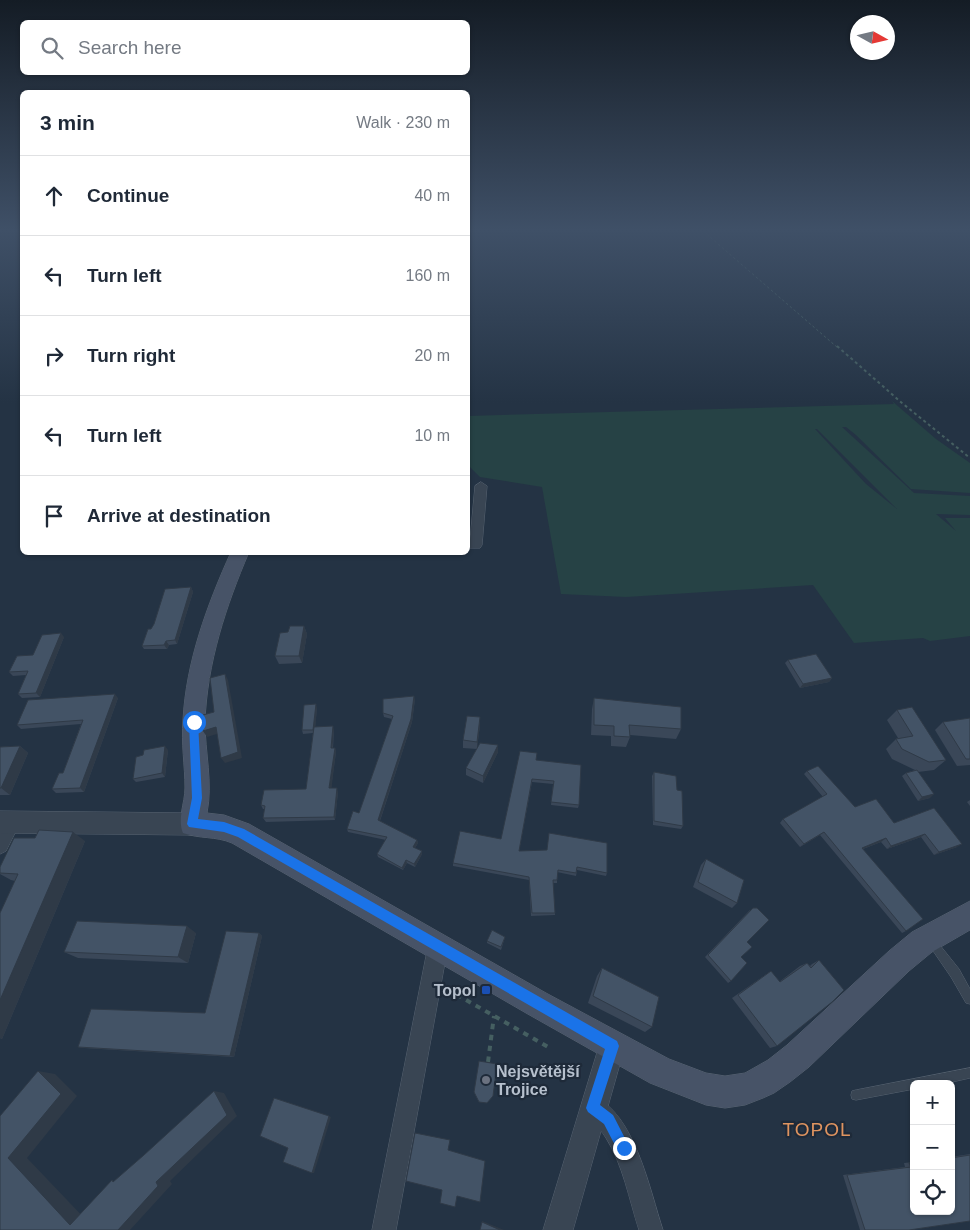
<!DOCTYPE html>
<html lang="en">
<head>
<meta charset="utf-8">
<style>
	body { margin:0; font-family:Arial,sans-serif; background:#f6f6f7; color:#1f2937 }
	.controls { position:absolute; right:15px; bottom:15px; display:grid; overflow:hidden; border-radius:8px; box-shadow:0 1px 4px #0004 }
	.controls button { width:45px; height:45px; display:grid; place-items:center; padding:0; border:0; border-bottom:1px solid #e0e1e3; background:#fff; color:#1f2937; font:25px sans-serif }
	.compass { position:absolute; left:850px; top:15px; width:45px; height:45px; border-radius:50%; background:#fff; box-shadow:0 1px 4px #0004; rotate:98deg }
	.stop { position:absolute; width:15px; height:15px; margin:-11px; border:4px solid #1a73e8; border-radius:50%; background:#fff }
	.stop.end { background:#1a73e8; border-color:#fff; box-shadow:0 1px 5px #0008 }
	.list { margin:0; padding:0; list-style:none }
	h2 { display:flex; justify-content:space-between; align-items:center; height:65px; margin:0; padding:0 20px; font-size:21px }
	h2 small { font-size:16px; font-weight:400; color:#747a83 }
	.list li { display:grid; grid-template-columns:32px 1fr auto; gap:15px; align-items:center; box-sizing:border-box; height:80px; padding:0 20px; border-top:1px solid #e0e1e3 }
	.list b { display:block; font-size:19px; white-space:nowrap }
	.list em { font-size:16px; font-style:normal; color:#747a83 }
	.icon { flex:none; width:28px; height:28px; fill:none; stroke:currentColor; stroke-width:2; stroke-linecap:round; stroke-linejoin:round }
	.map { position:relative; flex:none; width:970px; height:1230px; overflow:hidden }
	.search { position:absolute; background:#fff; box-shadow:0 1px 4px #0004; left:20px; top:20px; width:450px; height:55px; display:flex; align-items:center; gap:12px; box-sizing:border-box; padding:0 18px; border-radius:8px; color:#747a83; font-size:19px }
	.panel { position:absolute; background:#fff; box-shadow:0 1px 4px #0004; left:20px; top:90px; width:450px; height:465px; border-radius:8px }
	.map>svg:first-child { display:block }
	.green { fill:#264245; fill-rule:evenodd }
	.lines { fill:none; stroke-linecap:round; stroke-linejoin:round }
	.service-casing { stroke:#576371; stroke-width:1 }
	.minor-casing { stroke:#576371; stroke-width:1 }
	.tertiary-casing { stroke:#576371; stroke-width:1 }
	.secondary-casing { stroke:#576371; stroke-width:1 }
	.path-far2 { stroke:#455f61; stroke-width:1; stroke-dasharray:2.5 2.5; stroke-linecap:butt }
	.path-far1 { stroke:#455f61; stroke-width:2; stroke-dasharray:3 3; stroke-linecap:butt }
	.path { stroke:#455f61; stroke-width:4; stroke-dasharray:5.5 5.5; stroke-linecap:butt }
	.service { fill:#394553; fill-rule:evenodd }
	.minor { fill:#394553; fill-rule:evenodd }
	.tertiary { fill:#394553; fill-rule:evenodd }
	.secondary { fill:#475367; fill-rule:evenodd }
	.wall { fill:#3a4758 }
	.shaded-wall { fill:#2f3a47 }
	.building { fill:#435366; stroke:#2f3a47 }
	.route { fill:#1a73e8 }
	.transit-dot { fill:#1a4fb4; stroke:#1e2a39; stroke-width:2 }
	.worship-dot { fill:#6b7280; stroke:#1e2a39; stroke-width:2 }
	.labels { text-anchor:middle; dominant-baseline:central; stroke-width:4.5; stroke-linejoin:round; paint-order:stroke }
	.near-poi-label { font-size:16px; font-weight:bold; fill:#b6c0cd; stroke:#1e2a39; text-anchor:end }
	.near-quarter-label { font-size:19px; letter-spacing:1px; fill:#df9460; stroke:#1e2a39 }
</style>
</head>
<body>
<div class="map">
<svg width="970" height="1230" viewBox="0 0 970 1230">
	<rect width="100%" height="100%" fill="#243344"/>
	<path class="green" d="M892,401L936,439L970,463V493L911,489L856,435L846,427H842L914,493L970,496V515L936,514L956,531L945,518H970V636L930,641L923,638L854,643L813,585L626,597L561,594L542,487L480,477L468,465V416L894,404ZM815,429H817L897,509L866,484Z"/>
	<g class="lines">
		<g class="service-casing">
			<g id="service">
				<polygon points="932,937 935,939 959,969 970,989 970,1004 966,1003 951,977 929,945 927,942 929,939"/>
				<polygon points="970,1068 970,1078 943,1084 914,1084 914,1089 856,1100 852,1099 851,1095 852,1091 856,1090"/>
			</g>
		</g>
		<g class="minor-casing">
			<g id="minor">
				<polygon points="481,482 487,486 482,545 480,548 468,548 468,540 470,540 475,486"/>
				<polygon points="11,815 17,817 20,823 6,851 0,854 0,827 5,817"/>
				<polygon points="438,936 445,939 448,946 396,1230 372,1230 428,946 431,939"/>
				<path d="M593,1096C635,1113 650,1191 663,1230H639C629,1199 623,1165 606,1138C599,1126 587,1119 582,1107L585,1099Z"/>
			</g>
		</g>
		<g class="tertiary-casing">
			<g id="tertiary">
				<polygon points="0,811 192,813 200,816 203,824 200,832 192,835 0,833"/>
				<polygon points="612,1033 622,1036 625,1046 573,1230 543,1230 599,1046 602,1036"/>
			</g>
		</g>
		<g class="secondary-casing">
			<path id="secondary" d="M231,552H249C226,606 207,663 205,722C205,752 213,783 207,813L224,815L249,824L546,993L669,1059L706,1073L725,1076L745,1073L768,1060L787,1045L889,951L912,932L970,901V930L932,952L909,971L809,1067L790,1082L774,1093L763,1098L745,1105L725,1108L706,1105L650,1083L526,1013L232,843C216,836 199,839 183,833C177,819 185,803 185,788C185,766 181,743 183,720C186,662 207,605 231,552Z"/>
		</g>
		<polyline class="path-far2" points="703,231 838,348"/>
		<polyline class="path-far1" points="837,346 902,403 970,458"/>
		<g class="path">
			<polyline points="447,989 550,1048"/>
			<polyline points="488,1062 494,1016"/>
		</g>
		<use href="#service" class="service"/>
		<use href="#minor" class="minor"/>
		<use href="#tertiary" class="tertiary"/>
		<use href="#secondary" class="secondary"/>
	</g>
	<g class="wall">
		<polygon points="191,587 193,592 177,644 169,645 167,649 144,649 142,646 151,629"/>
		<polygon points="304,626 307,634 302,663 279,664 275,656"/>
		<polygon points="64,637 40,697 22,698 18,694 26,675 13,676 9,672 33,655"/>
		<polygon points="788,660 832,678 829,682 800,688 785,663"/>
		<polygon points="118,698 84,792 56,793 52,789 63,773 81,724 21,729 17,725"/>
		<polygon points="594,698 681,729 676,739 630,735 630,737 626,747 611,746 611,736 591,735 592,709"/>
		<polygon points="415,699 412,722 380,821 417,840 418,843 415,848 422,851 422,854 415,867 407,863 403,870 378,857 377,854 386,840 348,832 347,829 359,813 392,719 384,717 383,713"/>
		<polygon points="317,708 315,727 334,730 333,748 335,748 336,752 331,788 338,792 335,820 266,822 263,818 265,809 263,809 261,805 306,789 313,733 303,734 302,730"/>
		<polygon points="897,710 946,760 934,770 918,772 930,798 918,801 902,776 906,773 915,770 892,759 886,749 896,739 898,738 887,720"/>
		<polygon points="480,717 480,725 477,748 498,752 483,783 466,775 466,768 477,749 463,748 463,740"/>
		<polygon points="970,718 970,765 957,766 935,730 943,722"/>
		<polygon points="20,746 28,753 10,795 0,795 0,747"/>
		<polygon points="168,750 165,777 136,782 133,779"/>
		<polygon points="536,760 579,805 578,808 551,805 553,784 532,782 519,851 607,873 606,876 577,870 576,876 557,872 557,883 553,883 555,913 555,915 531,916 529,880 453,866 453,863 501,839"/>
		<polygon points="807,771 855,807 894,823 934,808 957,847 934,855 921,837 887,849 881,842 863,849 906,931 902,933 820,835 800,847 780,823 783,819 823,797 804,774"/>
		<polygon points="654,772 677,790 683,826 681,829 653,825 652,776"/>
		<polygon points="970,800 970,806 967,802"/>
		<polygon points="35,838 85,841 2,1039 0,1038 0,913 15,881 11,880 0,874 0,867"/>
		<polygon points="706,859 737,903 732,908 693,887 701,865"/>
		<polygon points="750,910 747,942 731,981 728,983 705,957"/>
		<polygon points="196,933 188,963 78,958 64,952"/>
		<polygon points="259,933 262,936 234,1057 84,1048 78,1047 205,1013"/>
		<polygon points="505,937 501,950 487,943 487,941"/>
		<polygon points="819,960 777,1046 770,1048 732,998 771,971 779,982 800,966 807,963 810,966 812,964"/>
		<polygon points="602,968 652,1027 645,1032 588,1003 597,976"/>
		<polygon points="970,1154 970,1221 909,1230 860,1230 843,1175 905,1167 904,1163 914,1162 914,1211 951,1211 951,1157"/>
	</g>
	<g class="shaded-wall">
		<polygon points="191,587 193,592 177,644 175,640"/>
		<polygon points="304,626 307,634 302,663 299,656"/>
		<polygon points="61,633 64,637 40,697 36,693"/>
		<polygon points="166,641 169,645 167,649 164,645"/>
		<polygon points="225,674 228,680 242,758 225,763 221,758"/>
		<polygon points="832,678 829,682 800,688 803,684"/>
		<polygon points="115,694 118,698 84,792 80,788"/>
		<polygon points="414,696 415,699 412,722 379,823 378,820"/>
		<polygon points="316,704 317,708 315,733 313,730"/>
		<polygon points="480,717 480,725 477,749 477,742"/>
		<polygon points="333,726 334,730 332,752 331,748"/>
		<polygon points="216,727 220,733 207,737 203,731"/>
		<polygon points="498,745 498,752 483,783 483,776"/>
		<polygon points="20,746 28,753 10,795 1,788"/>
		<polygon points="165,746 168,750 165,777 162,773"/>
		<polygon points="335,748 336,752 331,792 329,788"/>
		<polygon points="337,788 338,792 335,820 334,817"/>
		<polygon points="934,794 930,798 918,801 922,797"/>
		<polygon points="73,832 85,841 2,1039 0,1038 0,1000"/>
		<polygon points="824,832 820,835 800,847 804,844"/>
		<polygon points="925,834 921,837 887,849 891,846"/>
		<polygon points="886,838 881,842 857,851 862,848"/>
		<polygon points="417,840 418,843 414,850 413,847"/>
		<polygon points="962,844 957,847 934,855 939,852"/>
		<polygon points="422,851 422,854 415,867 414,864"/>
		<polygon points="406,860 407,863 403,870 402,868"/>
		<polygon points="187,926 196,933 188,963 178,957"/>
		<polygon points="259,933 262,936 234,1057 230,1056"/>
		<polygon points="38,1071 55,1074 77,1096 27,1158 88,1222 70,1225 8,1158"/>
		<polygon points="214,1091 224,1093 237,1116 170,1181 172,1184 130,1230 118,1230"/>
		<polygon points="276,1099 331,1117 314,1173 312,1173"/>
		<polygon points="482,1221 504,1230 500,1230 482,1222"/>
	</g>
	<g class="building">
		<polygon points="191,587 175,640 166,641 164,645 142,646 148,629 151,629 154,624 165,589"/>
		<polygon points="290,626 304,626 299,656 275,656 280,633 288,632"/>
		<polygon points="61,633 36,693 18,694 28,671 9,672 17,656 33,655 42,635"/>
		<polygon points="816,654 832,678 803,684 788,660"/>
		<polygon points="225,674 238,752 221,758 216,727 203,731 203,715 214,712 210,678"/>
		<polygon points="115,694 80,788 52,789 59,773 63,773 83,720 17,725 28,700"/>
		<polygon points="414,696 411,719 378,820 417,840 413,847 422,851 414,864 406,860 402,868 377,854 387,837 347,829 353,811 359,813 393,716 383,713 383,699"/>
		<polygon points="594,698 681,707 681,729 629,725 630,737 614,736 614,726 594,725"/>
		<polygon points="316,704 313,730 302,730 304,705"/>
		<polygon points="912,707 946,760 929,762 902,749 896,739 913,736 897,710"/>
		<polygon points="467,716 480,717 477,742 463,740"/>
		<polygon points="970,718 970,759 966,759 943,722"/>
		<polygon points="333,726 331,748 335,748 329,788 337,788 334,817 263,818 265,806 261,805 264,790 306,789 314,727"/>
		<polygon points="480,743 498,745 483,776 466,768"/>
		<polygon points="20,746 1,788 0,788 0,747"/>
		<polygon points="165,746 162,773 133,779 136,757 143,755 144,750"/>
		<polygon points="520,751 537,753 536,760 581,765 579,805 551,802 554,781 532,779 519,851 547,850 549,833 607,843 607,873 577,867 576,873 558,870 557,880 553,880 555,913 532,913 529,877 453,863 460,831 501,839"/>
		<polygon points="818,766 855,807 876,799 894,823 934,808 962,844 939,852 925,834 891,846 886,838 862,848 923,919 906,931 824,832 804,844 783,819 827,794 807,771"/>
		<polygon points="917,770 934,794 922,797 906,773"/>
		<polygon points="654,772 676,776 677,790 682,791 683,826 654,821"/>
		<polygon points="39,830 73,832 0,1000 0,913 18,874 0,873 0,867 14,838 35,838"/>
		<polygon points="706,859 744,880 737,903 698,882"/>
		<polygon points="753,908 757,908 769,920 747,942 752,947 741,957 747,963 731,981 708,955"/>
		<polygon points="77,921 187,926 178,957 64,952"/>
		<polygon points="492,930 505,937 501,947 487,941"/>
		<polygon points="226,931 259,933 230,1056 78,1047 91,1009 205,1013"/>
		<polygon points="819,960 844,990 832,1002 777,1046 738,995 771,971 780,982 807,963 811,968"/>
		<polygon points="602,968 659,997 652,1027 593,996"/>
		<polygon points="479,1061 497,1064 493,1096 487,1103 479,1102 474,1092"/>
		<polygon points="38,1071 61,1094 8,1158 70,1225 112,1180 113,1182 144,1155 214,1091 227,1115 156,1182 158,1186 118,1230 0,1230 0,1116"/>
		<polygon points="274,1098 329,1116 312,1173 283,1162 288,1148 260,1136"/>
		<polygon points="415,1133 450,1140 448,1150 485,1161 480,1202 457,1196 455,1207 440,1203 442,1190 406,1181"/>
		<polygon points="970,1155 970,1221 909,1230 865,1230 847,1175 911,1167 909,1163 914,1163 914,1211 951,1211 951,1158"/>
		<polygon points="482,1222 500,1230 480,1230"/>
	</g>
	<linearGradient id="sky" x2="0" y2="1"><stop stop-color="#141c25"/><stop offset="0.57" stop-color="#3f5067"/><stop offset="1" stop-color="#3f5067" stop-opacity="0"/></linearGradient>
	<rect width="970" height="403" fill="url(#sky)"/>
	<polygon class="route" points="194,717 198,722 202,798 198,819 224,822 244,829 617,1041 619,1046 600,1105 613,1115 630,1148 628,1153 624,1155 619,1153 604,1124 588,1112 586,1108 605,1049 238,837 224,832 189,827 187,824 192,798 189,722"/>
	<rect class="transit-dot" x="481" y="985" width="10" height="10" rx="2.5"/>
	<circle class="worship-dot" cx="486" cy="1080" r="5"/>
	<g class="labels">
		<g class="near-poi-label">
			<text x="476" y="990">Topol</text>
			<text x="496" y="1071" text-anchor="start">Nejsvětější<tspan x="496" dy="18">Trojice</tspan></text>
		</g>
		<g class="near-quarter-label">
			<text x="817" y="1129">TOPOL</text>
		</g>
	</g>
</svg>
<div class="controls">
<button>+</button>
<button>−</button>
<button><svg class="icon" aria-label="locate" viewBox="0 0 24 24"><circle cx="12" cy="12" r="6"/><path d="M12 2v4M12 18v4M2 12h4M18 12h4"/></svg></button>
</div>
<svg class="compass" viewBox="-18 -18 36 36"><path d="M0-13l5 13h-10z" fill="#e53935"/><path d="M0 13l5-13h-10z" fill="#747a83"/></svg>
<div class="stop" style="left:194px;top:722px"></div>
<div class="stop end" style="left:624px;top:1148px"></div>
<div class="search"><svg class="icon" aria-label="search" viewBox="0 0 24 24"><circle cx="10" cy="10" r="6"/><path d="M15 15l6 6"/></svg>Search here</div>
<section class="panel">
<h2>3 min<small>Walk · 230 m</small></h2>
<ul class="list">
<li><svg class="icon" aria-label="ahead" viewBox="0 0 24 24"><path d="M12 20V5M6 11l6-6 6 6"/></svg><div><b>Continue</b></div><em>40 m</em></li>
<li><svg class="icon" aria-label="left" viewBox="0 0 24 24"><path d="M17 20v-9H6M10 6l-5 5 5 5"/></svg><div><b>Turn left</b></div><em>160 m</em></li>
<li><svg class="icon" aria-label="right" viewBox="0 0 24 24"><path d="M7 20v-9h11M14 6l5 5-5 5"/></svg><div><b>Turn right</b></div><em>20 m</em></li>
<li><svg class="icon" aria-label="left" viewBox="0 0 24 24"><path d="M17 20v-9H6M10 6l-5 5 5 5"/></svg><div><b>Turn left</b></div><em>10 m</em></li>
<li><svg class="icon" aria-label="arrive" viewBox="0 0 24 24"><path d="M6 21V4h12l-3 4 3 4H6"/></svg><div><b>Arrive at destination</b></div></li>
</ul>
</section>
</div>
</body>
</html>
